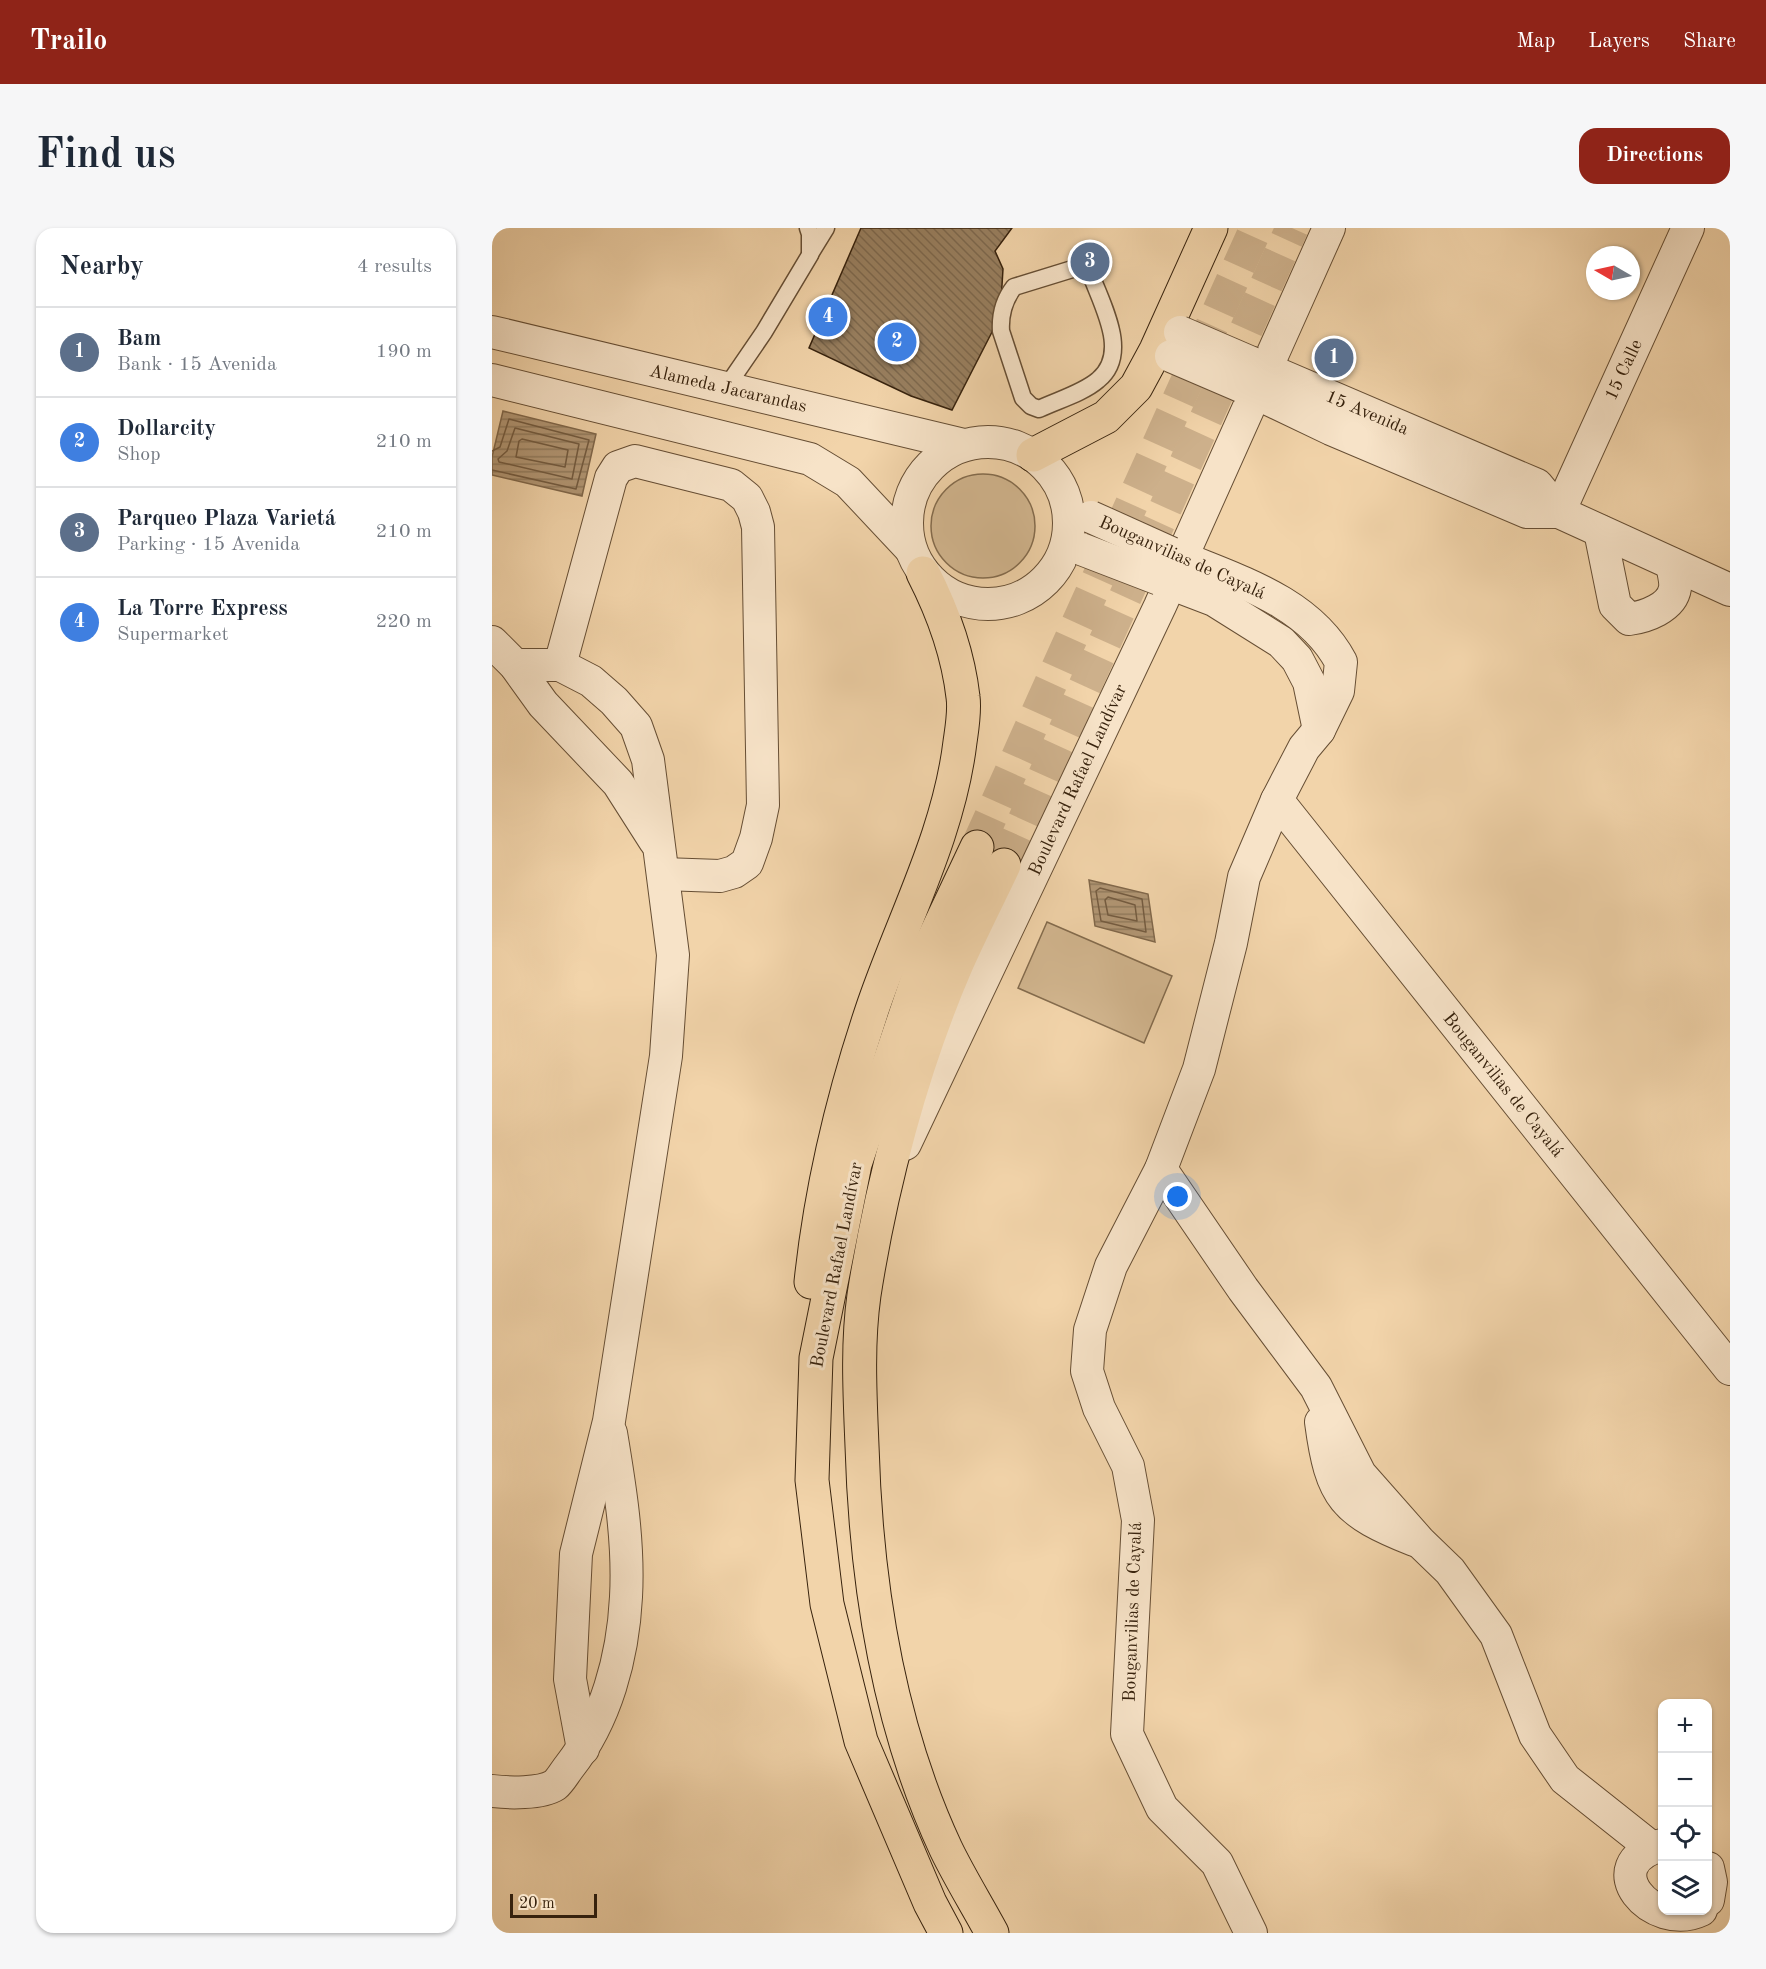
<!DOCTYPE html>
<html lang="en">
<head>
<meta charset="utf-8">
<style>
	body { margin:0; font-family:"Old Standard TT",serif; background:#f6f6f7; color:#1f2937 }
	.controls { position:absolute; right:18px; bottom:18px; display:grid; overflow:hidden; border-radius:12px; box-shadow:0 2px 4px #0004 }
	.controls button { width:54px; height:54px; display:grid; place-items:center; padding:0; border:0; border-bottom:2px solid #e0e1e3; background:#fff; color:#1f2937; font:30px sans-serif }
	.compass { position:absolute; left:1094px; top:18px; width:54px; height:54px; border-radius:50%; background:#fff; box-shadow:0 2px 4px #0004; rotate:279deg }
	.scale { position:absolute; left:18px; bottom:15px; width:87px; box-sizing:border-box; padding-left:6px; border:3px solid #37220d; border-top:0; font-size:16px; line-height:21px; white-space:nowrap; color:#37220d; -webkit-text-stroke:4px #f7e3c8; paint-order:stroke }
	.you { position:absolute; left:686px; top:969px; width:21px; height:21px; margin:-15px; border:4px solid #fff; border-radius:50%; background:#1a73e8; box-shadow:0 0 0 9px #1a73e833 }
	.badge { display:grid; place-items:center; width:39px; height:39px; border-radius:50%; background:#8f2418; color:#fff; font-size:20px; font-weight:700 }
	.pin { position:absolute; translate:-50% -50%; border:3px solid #fff; box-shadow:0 2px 6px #0006 }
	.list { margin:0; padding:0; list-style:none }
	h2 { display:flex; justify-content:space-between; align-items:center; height:78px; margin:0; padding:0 24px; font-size:26px }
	h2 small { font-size:20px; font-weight:400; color:#747a83 }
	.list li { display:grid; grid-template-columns:39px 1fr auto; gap:18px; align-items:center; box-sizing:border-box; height:90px; padding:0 24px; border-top:2px solid #e0e1e3 }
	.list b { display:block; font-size:22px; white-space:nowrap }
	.list p { margin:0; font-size:20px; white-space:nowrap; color:#747a83 }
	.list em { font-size:20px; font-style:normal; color:#747a83 }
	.icon { flex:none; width:33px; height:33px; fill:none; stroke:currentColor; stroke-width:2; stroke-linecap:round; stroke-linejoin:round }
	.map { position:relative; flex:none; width:1238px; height:1705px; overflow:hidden; border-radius:18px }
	header { display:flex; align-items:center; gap:36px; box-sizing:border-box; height:84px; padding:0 30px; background:#8f2418; color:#fff }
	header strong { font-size:28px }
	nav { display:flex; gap:33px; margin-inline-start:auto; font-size:21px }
	.intro { display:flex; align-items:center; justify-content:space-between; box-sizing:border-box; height:144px; padding:0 36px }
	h1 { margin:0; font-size:42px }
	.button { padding:15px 27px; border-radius:18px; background:#8f2418; color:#fff; font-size:21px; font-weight:700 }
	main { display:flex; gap:36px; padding:0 36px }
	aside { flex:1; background:#fff; border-radius:18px; box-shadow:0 2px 4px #0004 }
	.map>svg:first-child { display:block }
	.garden { fill:#d2b68f; stroke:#846c4e; stroke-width:1.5 }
	.water { fill:url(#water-rules); stroke:#81684b; stroke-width:1.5 }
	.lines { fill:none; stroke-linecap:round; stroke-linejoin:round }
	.shore { stroke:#745c41; stroke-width:1.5 }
	.building { fill:url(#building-back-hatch); stroke:#37220d; stroke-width:1.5 }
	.primary-tunnel { stroke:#cdb08b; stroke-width:33; stroke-dasharray:33 16; stroke-linecap:butt }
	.lane-casing { stroke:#664e34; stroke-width:19 }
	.street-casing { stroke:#664e34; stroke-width:34 }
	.primary-casing { stroke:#37220d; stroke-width:35 }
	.lane { stroke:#f7e3c8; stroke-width:16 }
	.street { stroke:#f7e3c8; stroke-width:32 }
	.primary { stroke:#f2d4aa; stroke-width:33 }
	.street-bridge-casing { stroke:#664e34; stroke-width:34; stroke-linecap:butt }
	.street-bridge { stroke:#f7e3c8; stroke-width:32 }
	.labels { text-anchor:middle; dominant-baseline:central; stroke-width:6; stroke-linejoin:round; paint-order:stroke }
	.street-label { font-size:18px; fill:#37220d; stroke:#f7e3c8 }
</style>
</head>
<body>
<header>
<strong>Trailo</strong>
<nav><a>Map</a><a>Layers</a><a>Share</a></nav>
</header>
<div class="intro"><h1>Find us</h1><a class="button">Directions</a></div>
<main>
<aside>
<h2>Nearby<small>4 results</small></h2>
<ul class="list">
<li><span class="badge" style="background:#5c6f8a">1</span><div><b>Bam</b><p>Bank · 15 Avenida</p></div><em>190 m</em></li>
<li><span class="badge" style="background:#3f7fe0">2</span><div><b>Dollarcity</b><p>Shop</p></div><em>210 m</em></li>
<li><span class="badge" style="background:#5c6f8a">3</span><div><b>Parqueo Plaza Varietá</b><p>Parking · 15 Avenida</p></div><em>210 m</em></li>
<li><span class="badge" style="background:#3f7fe0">4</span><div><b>La Torre Express</b><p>Supermarket</p></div><em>220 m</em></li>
</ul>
</aside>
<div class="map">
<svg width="1238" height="1705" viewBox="0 0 1238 1705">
	<defs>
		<pattern id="water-rules" width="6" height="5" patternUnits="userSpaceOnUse" patternTransform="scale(1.5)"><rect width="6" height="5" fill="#b29775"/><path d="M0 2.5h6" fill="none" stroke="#927b5e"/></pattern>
		<pattern id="building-back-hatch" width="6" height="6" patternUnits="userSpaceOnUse" patternTransform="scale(1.5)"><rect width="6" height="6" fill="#987f5f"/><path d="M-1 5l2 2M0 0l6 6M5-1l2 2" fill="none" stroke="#7d684d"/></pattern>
	</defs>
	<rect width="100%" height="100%" fill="#f2d4aa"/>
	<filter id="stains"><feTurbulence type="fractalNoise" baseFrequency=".00333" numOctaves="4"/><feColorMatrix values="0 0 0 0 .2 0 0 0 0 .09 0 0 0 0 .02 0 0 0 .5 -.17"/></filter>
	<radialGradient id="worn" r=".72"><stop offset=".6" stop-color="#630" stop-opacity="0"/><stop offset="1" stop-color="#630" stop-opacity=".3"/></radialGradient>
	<g class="garden">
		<circle cx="491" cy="298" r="52"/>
		<polygon points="555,694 680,748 652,815 526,760"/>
	</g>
	<g class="water">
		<polygon points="11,183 104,206 90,268 0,247 0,229"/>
		<polygon points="597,652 656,666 663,714 603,698"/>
	</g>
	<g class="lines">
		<g class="shore">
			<polygon points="23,200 87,216 80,251 7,234 6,231 15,223"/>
			<polygon points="30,211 76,222 73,239 24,229 27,213"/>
			<polyline points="0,223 8,219 17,191 97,212 84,261 0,242"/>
			<polygon points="608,660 650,671 654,704 609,693 604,663"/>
			<polygon points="616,669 643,677 645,693 616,687 613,672"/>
		</g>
	</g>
	<polygon class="building" points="369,0 520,0 503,23 511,41 509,73 500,104 460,182 419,168 317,120"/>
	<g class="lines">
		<g class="primary-tunnel">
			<polyline points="485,619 764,0"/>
			<polyline points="512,637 800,0"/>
		</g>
		<g class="lane-casing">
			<g id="lane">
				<polyline points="318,26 334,0"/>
				<path d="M587,39L522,59C512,72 508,87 509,103L531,170L539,178L547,181C566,172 591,165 606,152C639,125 609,76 598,44"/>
				<polyline points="233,161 272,104 318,27 318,6 316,0"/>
			</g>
		</g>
		<g class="street-casing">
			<g id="street">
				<polyline points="0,104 472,217"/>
				<polyline points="760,135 1045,257 1067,284 1238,362"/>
				<polyline points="0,152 318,231 356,254 418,320"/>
				<polyline points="749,158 839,201 1035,284 1067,284"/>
				<circle cx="496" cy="295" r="81"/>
				<polyline points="1067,284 1196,0"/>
				<path d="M1108,303L1123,377L1137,391C1153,389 1180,380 1183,360C1184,353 1181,343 1180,336"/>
				<path d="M679,325C739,351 816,371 849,434L846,463L827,502L812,520L785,572L752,649L739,715L707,841L669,941L619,1038L598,1102L595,1143L607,1180L636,1238L646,1292L635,1506L670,1580L725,1635L759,1705"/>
				<polyline points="667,351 722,372 789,414 805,431 817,454 827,502"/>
				<polyline points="0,414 23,437 51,476 126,555 163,613"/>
				<polyline points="23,437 68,437 99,453 122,473 144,498 156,532 181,727 174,828 117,1193 84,1326 78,1451 91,1521"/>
				<polyline points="68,437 119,250 126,239 143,233 239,257 255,270 262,284 266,299 271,577 264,610 255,635 242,644 228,648 171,646"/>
				<polyline points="785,572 1238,1141"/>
				<polyline points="413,916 668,378 837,0"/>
				<polyline points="669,941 751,1061 824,1159 868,1246 928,1314 958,1343 1004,1407 1043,1507 1073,1551 1160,1620"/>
				<path d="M829,1194C839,1270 852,1284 922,1312"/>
				<path d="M0,1563C16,1565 49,1566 63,1557C68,1553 73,1544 77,1539C114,1492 131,1429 134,1369C137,1314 128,1259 119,1205"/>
				<path d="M1170,1617C1100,1637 1161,1705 1209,1682"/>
				<polyline points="1216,1640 1219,1654 1216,1672"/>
			</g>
		</g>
		<g class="primary-casing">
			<g id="primary">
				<polyline points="541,227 614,189 644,159 664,122 719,0"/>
				<path d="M319,1054C329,959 351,867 382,776C412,689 457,606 468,514C470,500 473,483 471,469C466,425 451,384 431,345"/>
				<polyline points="454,1705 438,1675 369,1513 335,1376 320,1252 324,1130 363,936 433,729 485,619"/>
				<path d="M500,1705C485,1677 468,1650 454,1621C396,1497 374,1355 370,1218C368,1168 365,1117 372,1067C389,958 420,840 464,738C479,704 496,671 512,637"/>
			</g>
		</g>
		<use href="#lane" class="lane"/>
		<use href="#street" class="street"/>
		<use href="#primary" class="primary"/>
		<g class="street-bridge-casing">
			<g id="street-bridge">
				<polyline points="688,104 760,135"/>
				<polyline points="679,128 749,158"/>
				<polyline points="599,289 679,325"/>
				<polyline points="589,321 667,351"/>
			</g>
		</g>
		<use href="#street-bridge" class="street-bridge"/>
	</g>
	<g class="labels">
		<g class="street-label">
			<text transform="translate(1132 142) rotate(-65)">15 Calle</text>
			<text transform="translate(236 161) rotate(13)">Alameda Jacarandas</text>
			<text transform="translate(875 185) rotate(23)">15 Avenida</text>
			<text transform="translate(690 330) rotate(24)">Bouganvilias de Cayalá</text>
			<text transform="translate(586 552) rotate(-65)">Boulevard Rafael Landívar</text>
			<text transform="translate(1011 857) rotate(51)">Bouganvilias de Cayalá</text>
			<text transform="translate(345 1037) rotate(-79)">Boulevard Rafael Landívar</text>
			<text transform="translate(641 1384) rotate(-88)">Bouganvilias de Cayalá</text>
		</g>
	</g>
	<rect width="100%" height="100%" filter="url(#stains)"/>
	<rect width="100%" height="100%" fill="url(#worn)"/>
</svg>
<div class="controls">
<button>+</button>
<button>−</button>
<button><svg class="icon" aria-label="locate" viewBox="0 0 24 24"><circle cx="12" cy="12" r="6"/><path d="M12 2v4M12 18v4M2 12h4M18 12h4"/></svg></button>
<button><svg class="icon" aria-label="layers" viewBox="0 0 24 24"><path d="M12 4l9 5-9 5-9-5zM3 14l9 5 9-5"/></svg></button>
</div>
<svg class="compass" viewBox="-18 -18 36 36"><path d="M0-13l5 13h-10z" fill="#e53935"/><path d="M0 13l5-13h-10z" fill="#747a83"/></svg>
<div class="scale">20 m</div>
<div class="you"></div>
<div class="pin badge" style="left:842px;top:130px;background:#5c6f8a">1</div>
<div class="pin badge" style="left:405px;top:114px;background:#3f7fe0">2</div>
<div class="pin badge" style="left:598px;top:34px;background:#5c6f8a">3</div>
<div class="pin badge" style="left:336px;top:89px;background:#3f7fe0">4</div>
</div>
</main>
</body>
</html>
